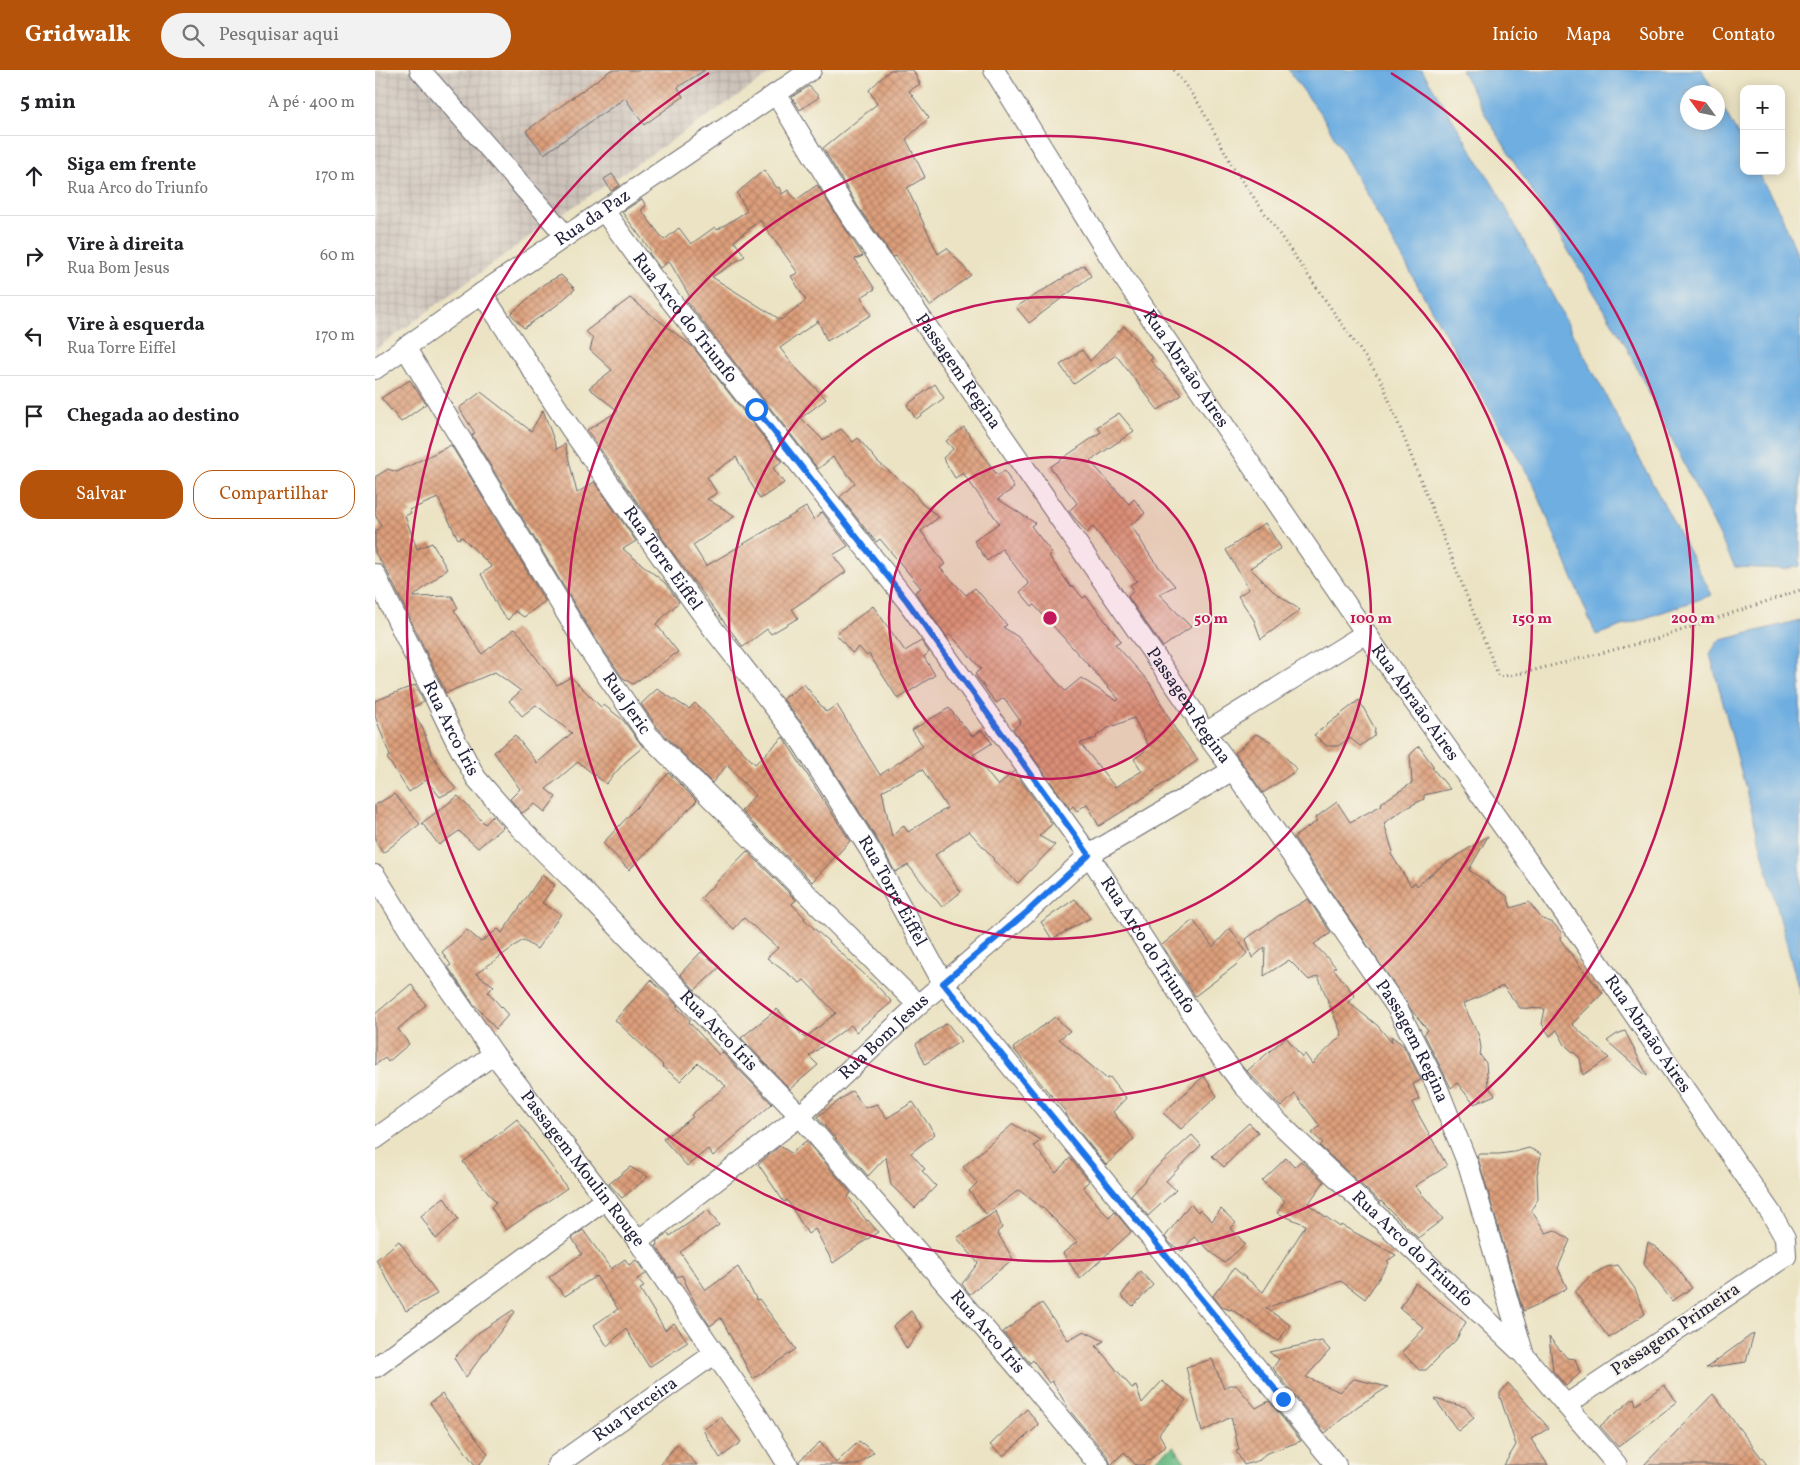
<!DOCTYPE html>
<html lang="pt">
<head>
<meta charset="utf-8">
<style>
	body { margin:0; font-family:Vollkorn,serif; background:#f2f2f2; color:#202124 }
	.controls { position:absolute; right:15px; top:15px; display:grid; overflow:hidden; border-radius:10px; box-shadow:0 2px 12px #0003 }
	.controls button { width:45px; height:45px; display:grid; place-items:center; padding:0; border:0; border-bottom:1px solid #e0e0e0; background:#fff; color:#202124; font:25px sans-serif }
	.compass { position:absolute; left:1305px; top:15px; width:45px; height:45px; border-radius:50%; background:#fff; box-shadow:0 2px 12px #0003; rotate:303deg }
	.stop { position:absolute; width:15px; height:15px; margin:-11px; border:4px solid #1a73e8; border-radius:50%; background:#fff }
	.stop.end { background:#1a73e8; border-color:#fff; box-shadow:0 1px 5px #0008 }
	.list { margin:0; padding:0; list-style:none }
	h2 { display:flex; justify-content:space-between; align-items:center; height:65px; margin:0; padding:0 20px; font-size:21px }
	h2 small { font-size:16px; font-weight:400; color:#757577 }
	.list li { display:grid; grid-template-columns:32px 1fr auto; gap:15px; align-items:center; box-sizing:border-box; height:80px; padding:0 20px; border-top:1px solid #e0e0e0 }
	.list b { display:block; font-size:19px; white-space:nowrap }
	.list p { margin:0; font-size:16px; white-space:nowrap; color:#757577 }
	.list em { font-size:16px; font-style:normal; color:#757577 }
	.actions { display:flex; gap:10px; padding:15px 20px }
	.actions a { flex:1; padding:11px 0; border:1px solid #b45309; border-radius:20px; text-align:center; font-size:18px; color:#b45309 }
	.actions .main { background:#b45309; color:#fff }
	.icon { flex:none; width:28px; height:28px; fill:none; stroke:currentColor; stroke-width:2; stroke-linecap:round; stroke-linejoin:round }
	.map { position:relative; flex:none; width:1425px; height:1395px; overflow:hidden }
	header { display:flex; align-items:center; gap:30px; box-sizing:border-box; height:70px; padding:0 25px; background:#b45309; color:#fff }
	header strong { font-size:24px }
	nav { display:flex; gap:28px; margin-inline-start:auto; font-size:18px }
	.search { width:350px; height:45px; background:#f2f2f2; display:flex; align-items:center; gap:12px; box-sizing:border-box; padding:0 18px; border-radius:28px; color:#757577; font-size:19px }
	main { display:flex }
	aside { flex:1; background:#fff }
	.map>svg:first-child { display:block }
	.industrial { fill:url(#industrial-grid) }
	.forest { fill:url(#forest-firs); stroke:#486f60 }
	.water { fill:#6eaee1; stroke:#48688e }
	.building { fill:url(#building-cross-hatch); fill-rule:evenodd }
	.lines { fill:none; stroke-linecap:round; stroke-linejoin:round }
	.minor-casing { stroke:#68666b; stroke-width:22 }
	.path { stroke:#68666b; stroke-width:3; stroke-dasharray:1 4; stroke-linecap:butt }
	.minor { stroke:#fff; stroke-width:20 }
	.route { stroke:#1a73e8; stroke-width:6 }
	.ring { fill:none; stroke:#c2185b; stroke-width:2.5 }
	.labels { text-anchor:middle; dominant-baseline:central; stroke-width:4; stroke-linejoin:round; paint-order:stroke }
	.street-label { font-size:18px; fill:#22223b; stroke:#f7f3e8 }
	.centre { fill:#c2185b; stroke:#f7f3e8; stroke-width:2.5 }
	.ring-label { font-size:15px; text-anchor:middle; font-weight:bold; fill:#c2185b; stroke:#f7f3e8; stroke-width:4; stroke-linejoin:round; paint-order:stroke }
</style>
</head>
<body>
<header>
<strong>Gridwalk</strong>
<div class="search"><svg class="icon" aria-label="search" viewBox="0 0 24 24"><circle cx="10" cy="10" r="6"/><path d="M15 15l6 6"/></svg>Pesquisar aqui</div>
<nav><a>Início</a><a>Mapa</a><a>Sobre</a><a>Contato</a></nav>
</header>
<main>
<aside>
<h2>5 min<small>A pé · 400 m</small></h2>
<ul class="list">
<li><svg class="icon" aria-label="ahead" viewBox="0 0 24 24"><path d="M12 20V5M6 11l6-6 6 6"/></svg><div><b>Siga em frente</b><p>Rua Arco do Triunfo</p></div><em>170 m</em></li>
<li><svg class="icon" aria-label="right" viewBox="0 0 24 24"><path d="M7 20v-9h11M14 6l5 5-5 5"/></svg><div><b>Vire à direita</b><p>Rua Bom Jesus</p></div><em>60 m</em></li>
<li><svg class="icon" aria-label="left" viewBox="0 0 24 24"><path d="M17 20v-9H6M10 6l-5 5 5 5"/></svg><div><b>Vire à esquerda</b><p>Rua Torre Eiffel</p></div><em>170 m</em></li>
<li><svg class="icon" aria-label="arrive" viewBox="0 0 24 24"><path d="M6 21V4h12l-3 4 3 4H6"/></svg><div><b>Chegada ao destino</b></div></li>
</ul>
<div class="actions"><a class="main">Salvar</a><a>Compartilhar</a></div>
</aside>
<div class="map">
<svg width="1425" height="1395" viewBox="0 0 1425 1395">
	<defs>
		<pattern id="industrial-grid" width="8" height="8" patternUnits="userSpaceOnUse" patternTransform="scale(1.25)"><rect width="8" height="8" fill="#ccc2b9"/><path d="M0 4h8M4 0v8" fill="none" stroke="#afa6a0"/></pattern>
		<pattern id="forest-firs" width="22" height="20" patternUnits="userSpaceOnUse" patternTransform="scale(1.25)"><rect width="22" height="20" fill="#6dbc86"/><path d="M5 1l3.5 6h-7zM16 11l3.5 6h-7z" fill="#59986f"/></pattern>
		<pattern id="building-cross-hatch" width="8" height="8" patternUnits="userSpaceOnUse" patternTransform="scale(1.25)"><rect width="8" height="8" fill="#dd9f7a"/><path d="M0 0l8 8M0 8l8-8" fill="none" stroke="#b38165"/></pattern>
	</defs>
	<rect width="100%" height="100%" fill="#f7f3e8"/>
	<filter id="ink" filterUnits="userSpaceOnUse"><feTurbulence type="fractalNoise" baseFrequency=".02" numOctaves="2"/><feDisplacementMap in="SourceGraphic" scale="10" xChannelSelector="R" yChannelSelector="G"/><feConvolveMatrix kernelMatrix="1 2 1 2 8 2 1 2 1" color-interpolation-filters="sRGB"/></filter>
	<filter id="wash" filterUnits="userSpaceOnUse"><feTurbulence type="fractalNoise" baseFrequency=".0096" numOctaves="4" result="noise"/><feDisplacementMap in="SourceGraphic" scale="20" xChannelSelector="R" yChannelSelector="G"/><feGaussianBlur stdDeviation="1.12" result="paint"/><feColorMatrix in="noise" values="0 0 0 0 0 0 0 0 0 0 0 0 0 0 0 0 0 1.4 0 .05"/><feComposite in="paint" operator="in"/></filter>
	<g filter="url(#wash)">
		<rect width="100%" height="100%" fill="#ebe3c3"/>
		<polygon class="industrial" points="0,0 401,0 158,164 0,280"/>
		<polygon class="forest" points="799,1376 812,1395 784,1395 781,1389"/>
		<g class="water">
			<polygon points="913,0 1047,0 1123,123 1337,525 1221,565 1158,413 1065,255 948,47"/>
			<polygon points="1086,0 1327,0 1339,22 1312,22 1312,52 1342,52 1343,28 1369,76 1369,101 1382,101 1406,144 1425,191 1425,496 1409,499 1360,497 1249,272 1110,44"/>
			<polygon points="1425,550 1425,924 1335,584 1343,571"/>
		</g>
		<g id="blocks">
			<g class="building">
				<polygon points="236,0 330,0 303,17 308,27 269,55 250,28 169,84 151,61"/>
				<polygon points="515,0 538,0 545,14 534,21 554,48 531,69 550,107 532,118 563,184 572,178 596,205 555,236 521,186 518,187 482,135 448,78 502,34 494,20"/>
				<polygon points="434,16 444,27 425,40 417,27"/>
				<path d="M389,100L402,118L404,117L407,124L413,120L421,130L442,115L488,186L480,189L500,219L486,227L496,245L452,271L443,251L405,278L418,295L451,329L426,348L448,370L466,359L478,372L483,368L503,392L537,420L547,434L564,447L546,461L570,494L565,498L591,525L600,518L632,555L628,557L643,567L690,621L706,608L742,631L744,629L659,535L657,536L645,522L654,514L627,479L612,491L599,471L624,453L588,403L580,408L568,388L578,379L571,371L589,357L622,405L630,401L639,418L623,429L660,453L656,456L677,483L674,486L696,517L698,516L708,528L711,526L746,571L740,574L774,612L799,657L823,690L759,734L724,756L712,734L702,741L698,736L695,739L638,659L646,652L629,628L621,633L600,604L606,599L575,564L572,567L540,522L546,518L505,469L501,472L465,427L480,413L458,387L443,399L310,229L315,227L294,191L285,198L274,183L276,181L247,142L267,129L271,136L266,140L289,170L304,158L316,174L340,157L342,160L372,141L362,123ZM385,150L423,203L416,206L431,230L406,250L337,207L370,186L359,171ZM759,648L774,677L759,689L767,701L740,717L705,673L722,668L721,666L733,658Z"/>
				<polygon points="237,104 245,115 236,121 229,109"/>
				<polygon points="709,195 716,206 654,253 641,237"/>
				<polygon points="186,205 200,219 182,235 149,258 136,244 169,214"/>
				<polygon points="255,228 318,277 407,391 398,398 409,413 385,429 361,387 332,407 342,423 332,429 360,446 318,475 331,496 431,437 439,450 447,442 473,476 458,485 471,502 417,539 423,548 396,564 392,559 368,577 317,509 287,468 283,458 281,459 212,360 243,341 214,318 237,300 215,280 218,269 211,261"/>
				<polygon points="749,256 778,288 775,290 807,325 783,340 741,285 699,314 685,295 707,280 715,291"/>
				<polygon points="35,310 51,334 26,352 6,328"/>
				<polygon points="560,314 569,328 541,349 532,335"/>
				<polygon points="106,322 156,361 168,340 182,379 190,374 202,423 219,412 261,471 248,479 290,513 304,532 281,554 303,582 258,614 248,608 220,568 97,365 100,363 84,338"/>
				<polygon points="744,343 759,361 715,391 754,434 759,429 770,443 756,455 778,490 800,516 784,524 816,557 788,577 753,527 759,520 755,515 762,511 718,457 712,463 694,441 702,433 675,397 726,362 722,357"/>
				<polygon points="76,375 170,531 149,547 140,541 133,550 125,541 106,504 117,497 87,467 83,469 63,428 34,440 36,443 30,446 42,479 57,473 72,499 38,527 77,526 83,538 79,540 107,584 139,559 146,565 159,585 182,615 196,607 226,637 229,635 248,650 268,677 250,692 231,714 203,692 171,719 181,727 170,742 160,734 147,743 135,729 145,719 119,682 140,665 162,693 197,663 161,635 147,646 134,631 146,621 120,602 71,623 11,499 0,483 0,463 6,455 0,445 0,407 13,399 22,402"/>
				<polygon points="890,453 906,478 875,498 898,521 925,540 886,569 879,550 863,526 874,519 851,480"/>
				<polygon points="498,536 530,581 546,571 554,582 549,587 560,605 523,629 494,584 492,586 484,577 477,583 461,564"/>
				<path d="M429,614L451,642L462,635L505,705L548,676L537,660L574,638L597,666L607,660L617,673L598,685L623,716L639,701L677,754L664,766L680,775L643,813L618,790L619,789L594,761L560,785L586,822L567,837L533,795L520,802L505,774L436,665L408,629ZM547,699L572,738L533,762L528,755L517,767L507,721Z"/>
				<polygon points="40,615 49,632 36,638 48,659 56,682 67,701 81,719 65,727 51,710 34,722 12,688 15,686 0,646 0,631"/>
				<polygon points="282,619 314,639 320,633 380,694 408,667 475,771 437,812 366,741 380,725 352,695 337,713 282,657 266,634"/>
				<polygon points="984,630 1000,659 999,666 985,676 975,668 963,676 952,676 939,665"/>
				<polygon points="881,664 897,672 922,700 888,723 860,683"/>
				<polygon points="1044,676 1059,697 1057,698 1075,719 1049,725 1049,729 1031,738 1009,753 1018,782 1016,784 1036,816 1040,812 1042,816 1065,797 1113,766 1094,800 1132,826 1136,838 1154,832 1166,848 1178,853 1186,862 1185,869 1205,896 1228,923 1197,954 1234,988 1208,1005 1205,988 1190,975 1182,960 1175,966 1167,954 1170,939 1145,938 1128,916 1088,934 1104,966 1106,978 1105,985 1111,993 1113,1016 1120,1025 1099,1034 1082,1013 1076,1018 1049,964 1053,960 1037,941 919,767 942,751 940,748 962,732 975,752 1007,735 1006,733 1037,713 1035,685"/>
				<polygon points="294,703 322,731 254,800 228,773"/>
				<polygon points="19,724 45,754 8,783 0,771 0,735"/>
				<polygon points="83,726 110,754 118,746 128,757 103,778 84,761 64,775 47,753"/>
				<polygon points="372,781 421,830 417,834 430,848 429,849 502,916 517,932 481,962 476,955 434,986 443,995 415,1019 366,968 402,939 430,968 461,943 429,910 425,913 392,888 403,878 369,848 359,859 326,828"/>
				<polygon points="167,805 180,815 167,833 186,844 162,879 148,870 101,904 119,916 113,922 133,945 121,959 98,933 73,897 76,895 67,882 92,860 106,872 123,859 127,863"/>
				<polygon points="700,829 715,848 677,869 666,852"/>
				<polygon points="933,829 956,863 939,874 961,897 958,898 980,926 973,932 1003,956 1017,973 1016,966 1028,975 1046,1010 1038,1014 1044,1029 1037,1033 1072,1096 1040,1116 1068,1149 1043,1168 1006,1131 1005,1132 945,1076 948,1073 937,1063 945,1056 920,1024 906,1037 872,1001 911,967 927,987 930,984 937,994 967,965 943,906 934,910 914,890 889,906 890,877 877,888 871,869 903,846"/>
				<polygon points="818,850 838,877 855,858 872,883 861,895 820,926 787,875"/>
				<polygon points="326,882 345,897 320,920 305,904"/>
				<polygon points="276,910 303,936 301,937 315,950 314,952 344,985 347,982 397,1034 338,1086 333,1079 312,1096 288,1069 318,1047 316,1045 351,1016 323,993 305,1011 287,996 288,995 240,950"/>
				<polygon points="36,914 51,935 23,959 34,974 13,992 10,988 0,995 0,944"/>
				<polygon points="680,947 695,961 684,969 732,1009 735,1007 751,1028 738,1042 759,1069 731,1095 690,1044 691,1042 668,1016 638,978"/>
				<polygon points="572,953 586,971 550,994 541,974"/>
				<polygon points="1250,961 1272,1005 1272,1006 1232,971 1242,964"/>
				<polygon points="829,1006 842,1026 806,1059 788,1043"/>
				<polygon points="477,1021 490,1038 502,1034 512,1048 538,1032 560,1064 536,1083 550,1099 547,1101 561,1116 540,1138 516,1115 511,1087 493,1106 442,1047"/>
				<polygon points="142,1049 192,1118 131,1160 116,1137 121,1132 88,1092"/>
				<polygon points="874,1053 883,1062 849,1097 837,1086"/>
				<polygon points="638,1054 666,1070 659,1076 681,1103 695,1088 714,1111 708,1117 734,1148 740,1142 756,1162 705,1209 688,1183 702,1172 667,1137 667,1138 644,1120 611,1144 594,1121 602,1113 588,1097"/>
				<polygon points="817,1065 826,1075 791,1111 801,1120 773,1146 756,1125 784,1095"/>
				<polygon points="431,1071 476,1123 473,1126 492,1151 493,1150 503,1162 458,1193 440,1159 433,1164 412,1130 409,1132 383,1094 405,1076 416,1083"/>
				<polygon points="1154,1078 1166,1084 1162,1105 1163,1129 1156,1140 1171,1163 1180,1160 1195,1170 1183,1198 1192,1218 1164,1234 1148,1241 1102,1085 1105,1084 1124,1084 1139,1082"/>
				<polygon points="911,1088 919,1097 926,1091 949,1112 933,1134 965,1157 966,1155 1021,1185 1012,1191 1014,1193 990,1229 966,1211 891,1238 915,1255 903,1271 856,1239 855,1240 847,1237 838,1226 859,1198 888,1222 931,1155 902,1143 910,1131 887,1111"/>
				<polygon points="255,1097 273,1107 247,1128 234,1114"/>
				<polygon points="69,1127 83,1149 61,1169 46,1146"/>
				<polygon points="815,1134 823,1142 825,1139 837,1151 846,1139 861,1153 856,1158 870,1174 849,1193 819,1167 807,1181 796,1174 790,1167"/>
				<polygon points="333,1140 344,1155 305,1182 331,1220 363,1197 382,1230 384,1229 421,1279 378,1309 346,1248 335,1256 319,1231 307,1205 302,1207 281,1176 283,1175 281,1172 293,1163 295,1166"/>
				<polygon points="621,1141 627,1158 622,1162 638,1189 595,1224 587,1214 603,1193 582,1168"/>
				<polygon points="208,1160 236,1199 250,1189 254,1195 261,1190 271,1204 262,1209 269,1217 265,1219 290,1260 299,1253 313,1272 274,1297 251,1259 232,1276 219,1255 243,1239 221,1206 190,1226 174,1207 207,1184 197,1168"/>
				<polygon points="24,1171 62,1224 31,1241 1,1190"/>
				<polygon points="1273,1172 1286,1181 1300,1195 1317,1218 1297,1231 1269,1194"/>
				<polygon points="1243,1195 1260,1219 1270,1244 1234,1268 1200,1222 1216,1205 1232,1197"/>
				<polygon points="765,1201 778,1215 758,1236 746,1226"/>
				<polygon points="1040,1213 1091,1252 1081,1270 1051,1300 1044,1300 1027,1282 1049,1258 1025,1238"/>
				<polygon points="667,1233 693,1270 709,1261 729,1271 721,1276 757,1318 761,1316 767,1333 787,1311 811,1330 784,1364 791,1376 768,1395 761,1395 749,1382 736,1395 733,1387 695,1341 677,1311 674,1313 658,1290 655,1293 628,1262"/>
				<polygon points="138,1240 140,1242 91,1307 79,1288 103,1263"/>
				<polygon points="536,1241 547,1257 532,1279 518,1256"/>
				<polygon points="1379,1263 1371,1292 1331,1298"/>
				<polygon points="1174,1267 1192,1288 1200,1289 1205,1303 1191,1316 1178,1301"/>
				<polygon points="947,1271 955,1280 931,1307 965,1322 979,1309 1013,1317 983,1336 950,1363 898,1298 904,1289 894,1282"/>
				<polygon points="837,1289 849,1319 855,1315 861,1315 881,1338 894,1331 926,1371 890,1384 885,1390 869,1395 861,1381 864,1380 856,1347 827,1362 811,1297"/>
				<polygon points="1133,1313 1174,1358 1156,1369 1173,1395 1129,1395 1141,1375 1125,1327 1125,1323"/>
				<polygon points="1289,1315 1302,1332 1243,1377 1225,1356 1259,1328 1261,1335"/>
				<polygon points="67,1324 113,1384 104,1395 100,1395 55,1333"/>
				<polygon points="1338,1324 1392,1395 1269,1395"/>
				<polygon points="1060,1329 1090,1337 1099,1348 1083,1361"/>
				<polygon points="652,1339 664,1355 628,1386 615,1375"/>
				<polygon points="346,1347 366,1372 345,1388 328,1360"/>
				<polygon points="484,1371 499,1382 483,1395 425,1395 424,1391 445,1372 461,1393"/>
				<polygon points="302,1374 322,1395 285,1395"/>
			</g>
		</g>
	</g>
	<g filter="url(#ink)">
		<use href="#blocks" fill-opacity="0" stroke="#68666b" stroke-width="1"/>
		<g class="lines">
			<g class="minor-casing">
				<g id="minor">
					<polyline points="45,0 191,166"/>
					<path id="s1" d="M619,0L738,192L1003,581L1174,821L1396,1143L1410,1168L1411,1186L1191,1335"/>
					<path id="s2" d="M401,24L472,141L820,644L825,656L858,700L1023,939L1061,1014L1094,1097L1148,1282"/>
					<path id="s3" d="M229,141L275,204L532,531L714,785L838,976L868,1015L904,1053L1148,1284L1242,1395"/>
					<path id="s4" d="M107,223L196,359L307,516L339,560L426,671L495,780L568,913L961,1395"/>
					<path id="s5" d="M30,277L210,574L273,665L543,935"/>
					<path id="s6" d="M0,299L107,223L436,0"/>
					<path id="s7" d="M0,504L80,669L101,708L144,757L197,809L425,1046L641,1295L724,1395"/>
					<polyline points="830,663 991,563"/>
					<path id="s8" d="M0,805L39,868L119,984L263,1171L382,1345L413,1395"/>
					<polyline points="0,1069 119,984"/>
					<path id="s9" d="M263,1171L425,1046L543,935L652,842L714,785L858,700"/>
					<polyline points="1,1297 231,1129"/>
					<path id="s10" d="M182,1395L339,1284"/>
				</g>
			</g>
			<polyline class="path" points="799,0 824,34 861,102 1006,310 1124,607 1148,603 1281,569 1425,520"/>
			<use href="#minor" class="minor"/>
		</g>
	</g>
	<g class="lines" filter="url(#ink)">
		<polyline class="route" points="381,339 532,531 714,785 652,842 568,913 908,1329"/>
	</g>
	<circle cx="675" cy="548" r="161" fill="#c2185b" fill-opacity=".12"/>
	<g class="ring">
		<circle cx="675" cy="548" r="161"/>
		<circle cx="675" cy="548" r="321"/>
		<circle cx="675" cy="548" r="482"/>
		<path d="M1016 3A643 643 0 1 1 334 3"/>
	</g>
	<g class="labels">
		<g class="street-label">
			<text stroke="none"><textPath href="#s6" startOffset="265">Rua da Paz</textPath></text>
			<text stroke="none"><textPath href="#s3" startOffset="134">Rua Arco do Triunfo</textPath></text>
			<text stroke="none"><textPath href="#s1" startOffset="355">Rua Abraão Aires</textPath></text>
			<text stroke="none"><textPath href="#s2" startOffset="332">Passagem Regina</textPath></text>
			<text stroke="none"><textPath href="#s4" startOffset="321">Rua Torre Eiffel</textPath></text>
			<text stroke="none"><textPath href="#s1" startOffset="760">Rua Abraão Aires</textPath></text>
			<text stroke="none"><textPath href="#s5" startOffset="420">Rua Jeric</textPath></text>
			<text stroke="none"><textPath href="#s2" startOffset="738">Passagem Regina</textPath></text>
			<text stroke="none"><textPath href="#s7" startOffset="172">Rua Arco Íris</textPath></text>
			<text stroke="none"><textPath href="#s4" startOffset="726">Rua Torre Eiffel</textPath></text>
			<text stroke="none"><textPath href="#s3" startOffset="914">Rua Arco do Triunfo</textPath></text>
			<text stroke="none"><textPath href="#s7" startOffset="578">Rua Arco Íris</textPath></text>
			<text stroke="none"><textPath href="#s1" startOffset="1165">Rua Abraão Aires</textPath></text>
			<text stroke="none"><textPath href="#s9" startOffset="320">Rua Bom Jesus</textPath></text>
			<text stroke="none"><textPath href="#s2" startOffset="1142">Passagem Regina</textPath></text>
			<text stroke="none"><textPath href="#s8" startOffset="360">Passagem Moulin Rouge</textPath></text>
			<text stroke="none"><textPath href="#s3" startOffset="1319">Rua Arco do Triunfo</textPath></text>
			<text transform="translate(1301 1260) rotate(-34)">Passagem Primeira</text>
			<text stroke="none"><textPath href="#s7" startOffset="982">Rua Arco Íris</textPath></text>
			<text stroke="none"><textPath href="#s10" startOffset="96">Rua Terceira</textPath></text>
		</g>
	</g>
	<circle cx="675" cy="548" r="8" class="centre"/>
	<g class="ring-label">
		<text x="836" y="553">50 m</text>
		<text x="996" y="553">100 m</text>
		<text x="1157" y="553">150 m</text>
		<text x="1318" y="553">200 m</text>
	</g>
</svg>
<div class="controls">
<button>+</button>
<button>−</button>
</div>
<svg class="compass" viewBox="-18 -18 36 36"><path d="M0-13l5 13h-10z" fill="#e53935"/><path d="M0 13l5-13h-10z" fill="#757577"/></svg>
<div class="stop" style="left:381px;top:339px"></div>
<div class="stop end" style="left:908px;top:1329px"></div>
</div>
</main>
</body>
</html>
